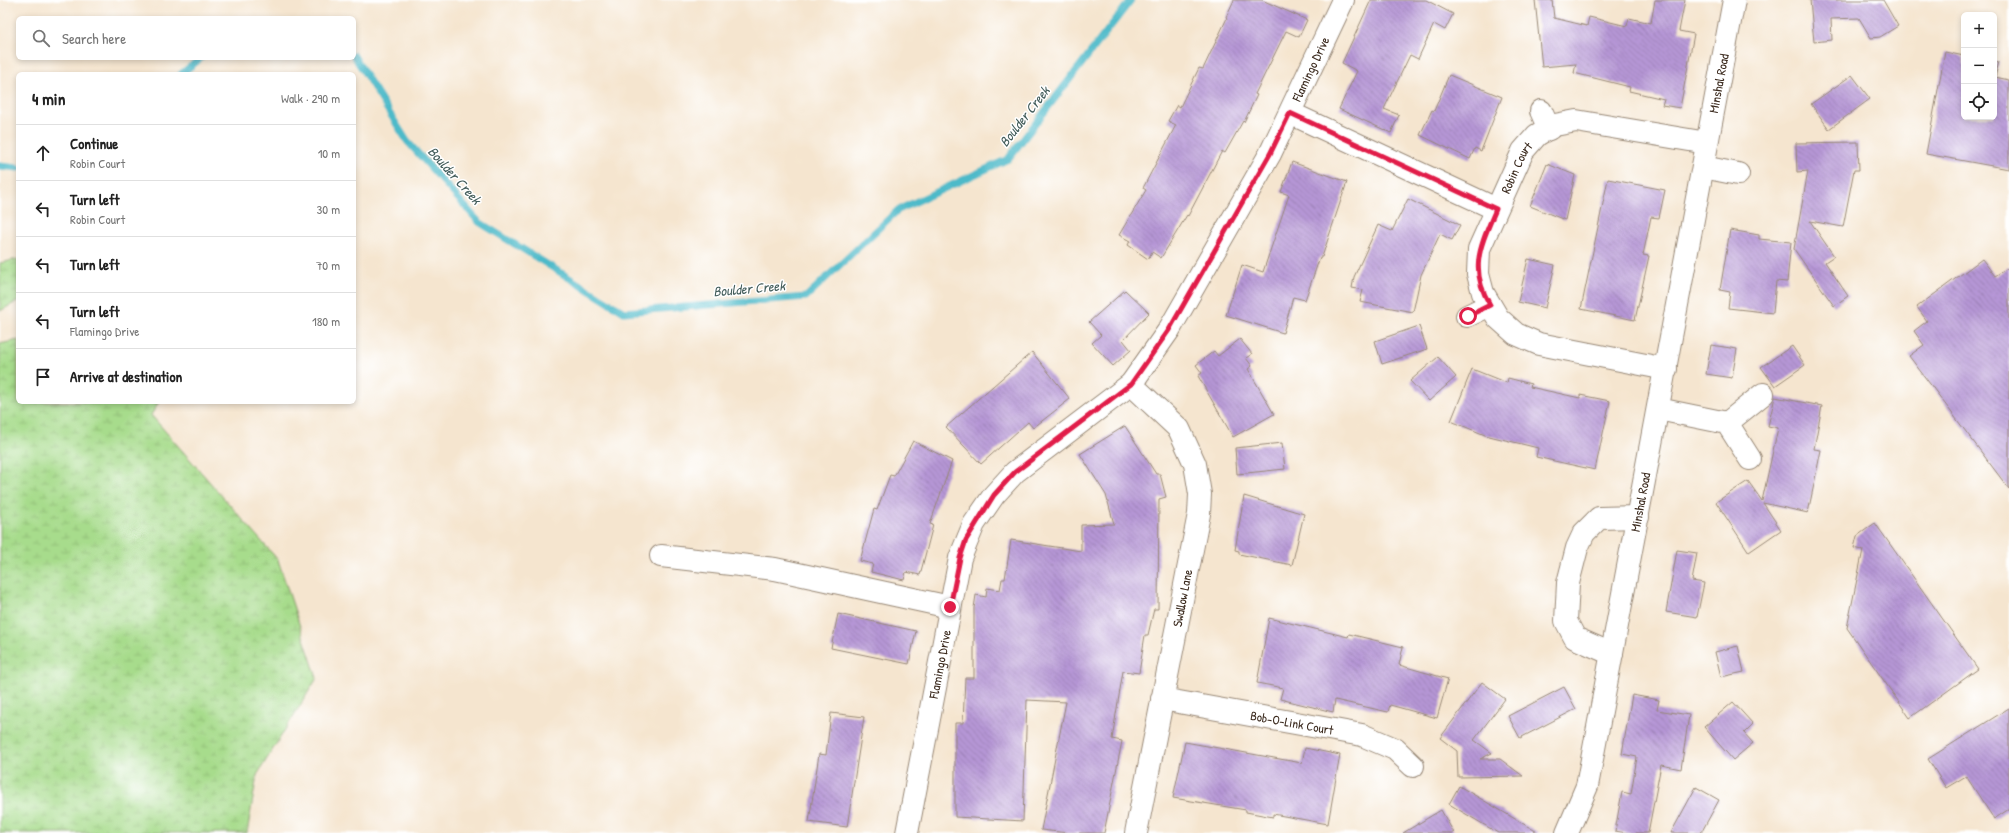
<!DOCTYPE html>
<html lang="en">
<head>
<meta charset="utf-8">
<style>
	body { margin:0; font-family:"Patrick Hand",sans-serif; background:#f6f6f6; color:#222 }
	.controls { position:absolute; right:12px; top:12px; display:grid; overflow:hidden; border-radius:6px; box-shadow:0 2px 6px #0003 }
	.controls button { width:36px; height:36px; display:grid; place-items:center; padding:0; border:0; border-bottom:1px solid #e0e0e0; background:#fff; color:#222; font:20px sans-serif }
	.stop { position:absolute; width:12px; height:12px; margin:-9px; border:3px solid #e11d48; border-radius:50%; background:#fff }
	.stop.end { background:#e11d48; border-color:#fff; box-shadow:0 1px 4px #0008 }
	.list { margin:0; padding:0; list-style:none }
	h2 { display:flex; justify-content:space-between; align-items:center; height:52px; margin:0; padding:0 16px; font-size:17px }
	h2 small { font-size:13px; font-weight:400; color:#767676 }
	.list li { display:grid; grid-template-columns:26px 1fr auto; gap:12px; align-items:center; box-sizing:border-box; height:56px; padding:0 16px; border-top:1px solid #e0e0e0 }
	.list b { display:block; font-size:15px; white-space:nowrap }
	.list p { margin:0; font-size:13px; white-space:nowrap; color:#767676 }
	.list em { font-size:13px; font-style:normal; color:#767676 }
	.icon { flex:none; width:22px; height:22px; fill:none; stroke:currentColor; stroke-width:2; stroke-linecap:round; stroke-linejoin:round }
	.map { position:relative; flex:none; width:2009px; height:833px; overflow:hidden }
	.search { position:absolute; background:#fff; box-shadow:0 2px 6px #0003; left:16px; top:16px; width:340px; height:44px; display:flex; align-items:center; gap:10px; box-sizing:border-box; padding:0 14px; border-radius:6px; color:#767676; font-size:15px }
	.panel { position:absolute; background:#fff; box-shadow:0 2px 6px #0003; left:16px; top:72px; width:340px; height:332px; border-radius:6px }
	.map>svg:first-child { display:block }
	.wetland { fill:url(#wetland-marsh); stroke:#718355 }
	.lines { fill:none; stroke-linecap:round; stroke-linejoin:round }
	.stream { stroke:#4ebac9; stroke-width:7 }
	.building { fill:url(#building-back-hatch) }
	.minor-casing { stroke:#988876; stroke-width:24 }
	.minor { stroke:#fff; stroke-width:22 }
	.route { stroke:#e11d48; stroke-width:5 }
	.labels { text-anchor:middle; dominant-baseline:central; stroke-width:3; stroke-linejoin:round; paint-order:stroke }
	.street-label { font-size:13px; fill:#3b2a1e; stroke:#fff }
	.water-label { font-size:14px; font-style:italic; fill:#425c5a; stroke:#fff }
</style>
</head>
<body>
<div class="map">
<svg width="2009" height="833" viewBox="0 0 2009 833">
	<defs>
		<pattern id="wetland-marsh" width="20" height="14" patternUnits="userSpaceOnUse"><rect width="20" height="14" fill="#a7dc8c"/><path d="M1 5h8M5 5V1M11 12h8M15 12V8" fill="none" stroke="#91bd78"/></pattern>
		<pattern id="building-back-hatch" width="6" height="6" patternUnits="userSpaceOnUse"><rect width="6" height="6" fill="#b696d6"/><path d="M-1 5l2 2M0 0l6 6M5-1l2 2" fill="none" stroke="#957bad"/></pattern>
	</defs>
	<rect width="100%" height="100%" fill="#fff"/>
	<filter id="ink" filterUnits="userSpaceOnUse"><feTurbulence type="fractalNoise" baseFrequency=".025" numOctaves="2"/><feDisplacementMap in="SourceGraphic" scale="8" xChannelSelector="R" yChannelSelector="G"/><feConvolveMatrix kernelMatrix="1 2 1 2 8 2 1 2 1" color-interpolation-filters="sRGB"/></filter>
	<filter id="wash" filterUnits="userSpaceOnUse"><feTurbulence type="fractalNoise" baseFrequency=".012" numOctaves="4" result="noise"/><feDisplacementMap in="SourceGraphic" scale="16" xChannelSelector="R" yChannelSelector="G"/><feGaussianBlur stdDeviation="0.9" result="paint"/><feColorMatrix in="noise" values="0 0 0 0 0 0 0 0 0 0 0 0 0 0 0 0 0 1.4 0 .05"/><feComposite in="paint" operator="in"/></filter>
	<g filter="url(#wash)">
		<rect width="100%" height="100%" fill="#f5e5cf"/>
		<g class="wetland">
			<polygon points="18,259 18,301 0,311 0,263"/>
			<polygon points="18,340 18,402 159,402 151,415 278,560 317,678 257,775 247,833 0,833 0,344"/>
		</g>
		<g class="lines">
			<g class="stream">
				<polyline points="354,56 407,141 479,222 624,312 806,297 898,210 1008,159 1131,0"/>
				<polyline points="181,74 201,58"/>
				<polyline points="0,166 18,168"/>
			</g>
		</g>
		<g id="blocks">
			<g class="building">
				<polygon points="1234,0 1262,0 1307,20 1299,37 1286,31 1255,94 1257,95 1244,122 1243,121 1225,153 1222,151 1188,216 1187,215 1161,258 1152,252 1148,259 1128,245 1130,241 1119,235 1146,190 1143,188 1176,125 1168,121 1177,105 1180,107 1199,68 1203,69 1227,18 1226,17"/>
				<polygon points="1371,0 1426,0 1453,14 1445,30 1434,24 1418,59 1410,55 1384,109 1399,115 1391,133 1339,109 1357,71 1342,63"/>
				<polygon points="1535,0 1552,0 1554,18 1587,26 1589,17 1627,26 1629,18 1651,23 1655,0 1685,0 1679,31 1694,34 1680,108 1662,105 1664,99 1629,91 1630,87 1574,73 1576,64 1542,67"/>
				<polygon points="1810,0 1883,0 1898,26 1880,37 1871,38 1859,18 1831,19 1832,40 1814,42"/>
				<polygon points="1945,52 1964,56 1964,117 1994,117 1994,61 1999,62 1995,77 2009,80 2009,169 1926,154"/>
				<polygon points="1449,75 1502,97 1481,151 1475,148 1470,159 1420,135 1432,110 1434,111"/>
				<polygon points="1852,75 1870,99 1829,129 1811,104"/>
				<polygon points="1858,142 1859,170 1854,170 1843,227 1810,221 1834,256 1825,262 1848,296 1834,306 1794,249 1808,171 1797,172 1796,143"/>
				<polygon points="1292,162 1347,182 1322,257 1320,257 1305,300 1293,297 1283,333 1226,315 1242,265 1263,272 1289,195 1281,192"/>
				<polygon points="1547,164 1575,175 1565,220 1530,206"/>
				<polygon points="1608,179 1665,190 1659,218 1651,217 1643,255 1649,256 1635,320 1581,309"/>
				<polygon points="1408,199 1460,225 1452,240 1440,234 1421,275 1413,312 1360,302 1363,290 1352,288 1354,277 1378,225 1392,231"/>
				<polygon points="1730,230 1759,235 1759,239 1791,242 1787,282 1776,281 1773,313 1728,308 1730,292 1720,290"/>
				<polygon points="1528,259 1555,265 1545,308 1518,302"/>
				<polygon points="1982,259 1995,276 2009,267 2009,489 1909,356 1924,345 1914,331 1927,321 1917,307"/>
				<polygon points="1125,290 1149,313 1123,340 1131,350 1113,366 1092,343 1101,335 1089,322"/>
				<polygon points="1419,326 1427,349 1382,364 1375,341"/>
				<polygon points="1240,339 1252,354 1246,358 1252,366 1248,369 1274,414 1233,437 1198,376 1202,373 1196,365 1214,351 1218,356"/>
				<polygon points="1711,345 1737,349 1732,378 1706,374"/>
				<polygon points="1792,346 1805,365 1775,386 1761,367"/>
				<polygon points="1032,352 1070,399 1033,428 1028,422 981,464 946,427"/>
				<polygon points="1438,357 1456,377 1429,401 1410,381"/>
				<polygon points="1472,369 1507,383 1508,378 1531,384 1530,387 1580,398 1580,395 1610,401 1595,470 1536,457 1538,448 1485,435 1451,421"/>
				<polygon points="1775,397 1822,406 1814,449 1821,450 1808,513 1763,503 1781,530 1749,552 1716,502 1748,481 1762,501 1778,428 1768,426"/>
				<polygon points="1125,426 1156,474 1160,474 1166,497 1159,499 1158,609 1154,609 1148,635 1145,635 1139,673 1123,671 1112,739 1122,741 1104,833 1068,833 1041,830 1066,702 1027,700 1023,821 955,817 955,723 963,723 965,678 974,678 974,608 976,595 986,597 987,588 1000,590 1002,579 1005,579 1011,540 1081,551 1081,525 1114,524 1106,495 1080,454"/>
				<polygon points="913,441 952,461 930,524 933,525 920,575 906,572 904,580 871,572 873,564 860,561 874,509 877,510 890,475 894,476"/>
				<polygon points="1282,443 1285,469 1237,474 1235,448"/>
				<polygon points="1244,496 1304,514 1292,565 1239,554 1239,551 1235,550"/>
				<polygon points="1875,523 1978,669 1910,718 1847,628 1863,550 1854,548 1857,536"/>
				<polygon points="1677,550 1697,553 1692,581 1704,583 1697,617 1666,612"/>
				<polygon points="838,614 916,631 909,664 831,648"/>
				<polygon points="1269,618 1348,637 1349,634 1403,647 1399,665 1448,679 1437,718 1390,705 1388,712 1335,700 1333,712 1280,699 1283,688 1257,683"/>
				<polygon points="1738,646 1744,672 1721,677 1715,652"/>
				<polygon points="1482,682 1505,699 1474,740 1492,753 1480,759 1500,759 1523,776 1458,777 1457,751 1440,738"/>
				<polygon points="1564,687 1576,709 1520,738 1508,716"/>
				<polygon points="1632,695 1659,700 1657,710 1689,715 1681,769 1661,765 1648,833 1627,833 1615,831 1622,792 1631,794 1637,757 1622,754"/>
				<polygon points="1733,702 1753,724 1744,733 1753,743 1733,760 1704,727"/>
				<polygon points="2009,708 2009,809 1994,819 1966,776 1946,788 1928,759"/>
				<polygon points="831,713 864,717 847,827 809,822 819,754 826,755"/>
				<polygon points="1185,742 1302,763 1305,748 1340,755 1328,824 1273,814 1273,817 1246,812 1246,810 1173,798"/>
				<polygon points="1459,786 1539,833 1498,833 1449,804"/>
				<polygon points="1696,787 1719,800 1701,833 1671,833"/>
				<polygon points="1441,810 1454,833 1403,833"/>
			</g>
		</g>
	</g>
	<g filter="url(#ink)">
		<use href="#blocks" fill-opacity="0" stroke="#988876" stroke-width="1"/>
		<g class="lines">
			<g class="minor-casing">
				<g id="minor">
					<polyline points="1541,111 1549,129"/>
					<polyline points="1290,113 1496,209"/>
					<polyline points="1703,167 1738,174"/>
					<polyline points="1467,316 1490,305"/>
					<path id="s1" d="M1666,369L1539,344L1516,334L1498,318L1483,293L1478,274L1479,249L1523,151L1537,135L1555,125L1576,121L1707,143"/>
					<polyline points="1131,384 1179,429 1195,464 1200,494 1199,514 1136,833"/>
					<polyline points="1658,409 1727,423 1750,459"/>
					<polyline points="1727,423 1763,394"/>
					<polyline points="661,556 775,569 950,607"/>
					<polyline points="1612,654 1575,638 1566,621 1568,583 1577,548 1584,533 1599,518 1638,517"/>
					<path id="s2" d="M1162,699L1362,735L1395,749L1413,766"/>
					<path id="s3" d="M907,833L960,558L974,524L994,495L1015,472L1131,384L1169,330L1270,154L1343,0"/>
					<path id="s4" d="M1567,833L1587,786L1734,0"/>
				</g>
			</g>
			<use href="#minor" class="minor"/>
		</g>
	</g>
	<g class="lines" filter="url(#ink)">
		<path class="route" d="M950,607L960,558L966,540L994,495L1015,472L1131,384L1169,330L1270,154L1290,113L1496,209C1481,245 1468,268 1490,305L1468,316"/>
	</g>
	<g class="labels">
		<g class="street-label">
			<text stroke="none"><textPath href="#s3" startOffset="892">Flamingo Drive</textPath></text>
			<text stroke="none"><textPath href="#s4" startOffset="766">Minshal Road</textPath></text>
			<text stroke="none"><textPath href="#s1" startOffset="342">Robin Court</textPath></text>
			<text stroke="none"><textPath href="#s4" startOffset="340">Minshal Road</textPath></text>
			<text transform="translate(1182 598) rotate(-79)">Swallow Lane</text>
			<text stroke="none"><textPath href="#s3" startOffset="172">Flamingo Drive</textPath></text>
			<text stroke="none"><textPath href="#s2" startOffset="132">Bob-O-Link Court</textPath></text>
		</g>
		<g class="water-label">
			<text transform="translate(1024 116) rotate(-52)">Boulder Creek</text>
			<text transform="translate(455 175) rotate(48)">Boulder Creek</text>
			<text transform="translate(749 288) rotate(-5)">Boulder Creek</text>
		</g>
	</g>
</svg>
<div class="controls">
<button>+</button>
<button>−</button>
<button><svg class="icon" aria-label="locate" viewBox="0 0 24 24"><circle cx="12" cy="12" r="6"/><path d="M12 2v4M12 18v4M2 12h4M18 12h4"/></svg></button>
</div>
<div class="stop" style="left:1468px;top:316px"></div>
<div class="stop end" style="left:950px;top:607px"></div>
<div class="search"><svg class="icon" aria-label="search" viewBox="0 0 24 24"><circle cx="10" cy="10" r="6"/><path d="M15 15l6 6"/></svg>Search here</div>
<section class="panel">
<h2>4 min<small>Walk · 290 m</small></h2>
<ul class="list">
<li><svg class="icon" aria-label="ahead" viewBox="0 0 24 24"><path d="M12 20V5M6 11l6-6 6 6"/></svg><div><b>Continue</b><p>Robin Court</p></div><em>10 m</em></li>
<li><svg class="icon" aria-label="left" viewBox="0 0 24 24"><path d="M17 20v-9H6M10 6l-5 5 5 5"/></svg><div><b>Turn left</b><p>Robin Court</p></div><em>30 m</em></li>
<li><svg class="icon" aria-label="left" viewBox="0 0 24 24"><path d="M17 20v-9H6M10 6l-5 5 5 5"/></svg><div><b>Turn left</b></div><em>70 m</em></li>
<li><svg class="icon" aria-label="left" viewBox="0 0 24 24"><path d="M17 20v-9H6M10 6l-5 5 5 5"/></svg><div><b>Turn left</b><p>Flamingo Drive</p></div><em>180 m</em></li>
<li><svg class="icon" aria-label="arrive" viewBox="0 0 24 24"><path d="M6 21V4h12l-3 4 3 4H6"/></svg><div><b>Arrive at destination</b></div></li>
</ul>
</section>
</div>
</body>
</html>
